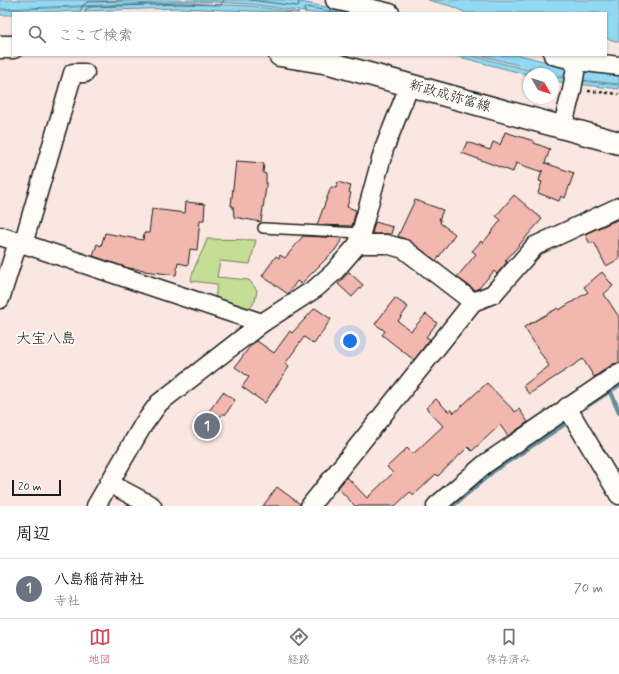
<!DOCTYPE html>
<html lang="ja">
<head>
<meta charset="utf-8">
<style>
	body { margin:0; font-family:Mynerve,"Klee One",sans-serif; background:#f2f2f2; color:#222 }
	.compass { position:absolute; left:523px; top:68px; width:36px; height:36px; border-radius:50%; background:#fff; box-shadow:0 1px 3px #0004; rotate:129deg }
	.scale { position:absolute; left:12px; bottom:10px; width:49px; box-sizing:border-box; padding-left:4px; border:2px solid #1c1c1c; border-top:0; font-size:11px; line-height:14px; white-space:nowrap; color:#1c1c1c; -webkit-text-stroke:3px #fdfcf7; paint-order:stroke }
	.you { position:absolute; left:350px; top:341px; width:14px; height:14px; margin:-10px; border:3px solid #fff; border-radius:50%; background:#1a73e8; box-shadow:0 0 0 6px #1a73e833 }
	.badge { display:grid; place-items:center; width:26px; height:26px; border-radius:50%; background:#d1495b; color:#fff; font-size:13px; font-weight:700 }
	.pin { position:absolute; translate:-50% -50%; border:2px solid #fff; box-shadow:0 1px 4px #0006 }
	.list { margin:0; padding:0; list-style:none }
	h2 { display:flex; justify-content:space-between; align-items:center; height:52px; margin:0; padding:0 16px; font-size:17px }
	h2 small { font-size:13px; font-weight:400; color:#767676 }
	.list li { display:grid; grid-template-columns:26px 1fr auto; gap:12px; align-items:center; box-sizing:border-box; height:60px; padding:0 16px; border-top:1px solid #e0e0e0 }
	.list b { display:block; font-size:15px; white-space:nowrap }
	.list p { margin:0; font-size:13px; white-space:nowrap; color:#767676 }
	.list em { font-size:13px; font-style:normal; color:#767676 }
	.icon { flex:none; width:22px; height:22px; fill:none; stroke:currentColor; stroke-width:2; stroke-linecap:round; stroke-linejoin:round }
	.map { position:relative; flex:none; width:619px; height:506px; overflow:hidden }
	.search { position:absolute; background:#fff; box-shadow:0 1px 3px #0004; left:12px; right:12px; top:12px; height:44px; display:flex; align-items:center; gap:10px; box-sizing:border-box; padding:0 14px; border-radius:0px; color:#767676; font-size:15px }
	.sheet { height:112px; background:#fff }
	nav { display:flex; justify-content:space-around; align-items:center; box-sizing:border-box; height:56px; border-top:1px solid #e0e0e0; background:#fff; font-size:11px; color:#767676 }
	nav a { display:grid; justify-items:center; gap:2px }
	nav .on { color:#d1495b }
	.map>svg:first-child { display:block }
	.green { fill:#c5de95; stroke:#707d58 }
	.water { fill:#91d8f2; stroke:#628d9c }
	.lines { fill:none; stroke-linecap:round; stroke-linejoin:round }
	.shore { stroke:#4b6772; stroke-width:1 }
	.stream { stroke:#628d9c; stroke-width:5 }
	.building { fill:#f2b7af; stroke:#1c1c1c }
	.service-casing { stroke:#1c1c1c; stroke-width:12 }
	.minor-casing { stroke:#1c1c1c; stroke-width:21 }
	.secondary-casing { stroke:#1c1c1c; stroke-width:25 }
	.path { stroke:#1c1c1c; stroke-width:2.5; stroke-dasharray:3 3; stroke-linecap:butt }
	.service { stroke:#fdfcf7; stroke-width:9 }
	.minor { stroke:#fdfcf7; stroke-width:18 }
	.secondary { stroke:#fdfcf7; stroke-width:22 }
	.labels { text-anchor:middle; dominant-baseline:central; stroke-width:3.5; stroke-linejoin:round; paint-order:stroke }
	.street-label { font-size:14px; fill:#1c1c1c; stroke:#fdfcf7 }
	.neighbourhood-label { font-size:15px; fill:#1c1c1c; stroke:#fdfcf7 }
</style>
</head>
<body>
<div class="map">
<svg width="619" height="506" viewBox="0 0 619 506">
	<rect width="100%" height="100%" fill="#fae7e1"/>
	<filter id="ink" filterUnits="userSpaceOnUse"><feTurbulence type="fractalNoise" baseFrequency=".025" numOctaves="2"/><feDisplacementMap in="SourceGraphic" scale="8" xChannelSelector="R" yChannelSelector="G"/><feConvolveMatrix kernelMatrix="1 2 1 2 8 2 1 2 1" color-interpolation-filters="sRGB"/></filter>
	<g filter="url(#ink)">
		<path class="green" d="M207,239L256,240L250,264L220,261L217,277L249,280L257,290L255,301L248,311L215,299L217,284L191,281C193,265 202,255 207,239Z"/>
		<g class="water">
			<polygon points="0,0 290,0 357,13 312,13 250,4 213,2 179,2 0,9"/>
			<polygon points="428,0 619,0 619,42 606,38 606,13 466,13 451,6"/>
			<polygon points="179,3 250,6 299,13 179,8 13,13 13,15 0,15 0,10"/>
			<polygon points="452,55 470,55 544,74 529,75"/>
			<polygon points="479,55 520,55 574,69 619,73 619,84 571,79"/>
			<polygon points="553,76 571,80 619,85 619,89 553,81"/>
		</g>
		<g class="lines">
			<g class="shore">
				<polyline points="250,0 297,6 299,5 298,0"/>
				<polyline points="80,13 82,6 88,2 150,0"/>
				<polyline points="85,13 86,9 90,7 179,4 221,5 224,0"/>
				<polyline points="305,13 304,8 306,7 339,13"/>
			</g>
			<g class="stream">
				<polyline points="610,391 619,412"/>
				<polyline points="579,411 619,385"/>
				<polyline points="452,506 493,471 563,425"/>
			</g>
		</g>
		<g class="building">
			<polygon points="505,132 534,141 534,143 550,149 545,163 574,173 565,198 561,196 559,201 538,193 542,182 539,181 542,170 542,172 516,163 513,172 462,153 467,142 490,150 493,142 500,145"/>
			<polygon points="236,161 264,163 263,173 266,174 266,187 261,222 234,217 233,206 231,206"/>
			<polygon points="338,182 351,186 349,192 351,193 347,207 356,210 352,226 317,225 331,187 336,188"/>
			<polygon points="514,195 542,219 505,261 507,262 497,274 494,271 479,288 475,290 457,277 476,254 472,251 481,241 483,243 501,220 496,216"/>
			<polygon points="415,200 443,210 439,220 441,220 440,223 455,234 436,261 410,241 398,236"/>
			<polygon points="186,202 205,204 204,220 200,220 197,250 190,249 188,265 178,263 176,275 144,271 144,270 128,268 93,256 97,244 101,246 105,233 143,240 144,233 149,233 152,209 185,213"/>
			<polygon points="619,219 619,259 606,266 594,242 590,244 585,234"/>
			<polygon points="375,222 393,227 391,234 372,234"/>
			<polygon points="303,236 343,238 335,250 301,284 297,281 288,294 262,276 276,256 279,258 280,255 285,258"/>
			<polygon points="349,272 363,285 352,297 338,284"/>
			<polygon points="602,272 613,286 604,294 619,317 619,363 613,364 594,377 583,359 529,394 523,386 549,366 524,327 558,308 559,310 588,292 584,287"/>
			<polygon points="395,298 408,307 398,321 411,331 426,314 437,323 426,337 430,339 414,360 382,335 385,331 375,324"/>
			<polygon points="315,308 331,319 314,344 304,337 285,364 289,367 265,403 242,387 249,377 235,367 251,345 257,341 274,353 290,331 292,333"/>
			<polygon points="487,383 515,412 519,409 528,422 508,436 500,425 472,451 468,447 438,476 436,474 414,495 410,492 395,506 355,506 338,488 347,477 367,498 393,473 387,467 407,448 413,454 443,426 426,408 436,399 449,412 451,409 454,413"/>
			<polygon points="223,392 235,400 225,415 223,413 209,432 199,425"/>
			<polygon points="277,487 300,504 300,506 263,506"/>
		</g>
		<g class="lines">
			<g class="service-casing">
				<polyline id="service" points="263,228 361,233"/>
			</g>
			<g class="minor-casing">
				<g id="minor">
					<polyline points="335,0 390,13"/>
					<polyline points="553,55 577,61 619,66"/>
					<polyline points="562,128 572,90 577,61"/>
					<polyline points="0,236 262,323"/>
					<polyline points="23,244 73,73 85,73"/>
					<polyline points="358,244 386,244 404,249 473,302"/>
					<polyline points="0,299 18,242"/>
					<polyline points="567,407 619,495"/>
					<polyline points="109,483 152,506"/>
					<polyline points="96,506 143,425 159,403 262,323 316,288 334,272 358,244 384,149 410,84"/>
					<polyline points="310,506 473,302 493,294 535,246 619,207"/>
					<polyline points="436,506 485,464 619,373"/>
				</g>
			</g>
			<g class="secondary-casing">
				<g id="secondary">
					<polyline points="0,47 13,47"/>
					<polyline points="280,55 329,63 619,143"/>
				</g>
			</g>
			<polyline class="path" points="588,91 619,94"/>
			<use href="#service" class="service"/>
			<use href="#minor" class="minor"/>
			<use href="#secondary" class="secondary"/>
		</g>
	</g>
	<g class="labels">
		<g class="street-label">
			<text transform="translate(450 96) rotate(16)">新政成弥富線</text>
		</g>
		<g class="neighbourhood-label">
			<text x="46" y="339">大宝八島</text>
		</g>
	</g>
</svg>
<svg class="compass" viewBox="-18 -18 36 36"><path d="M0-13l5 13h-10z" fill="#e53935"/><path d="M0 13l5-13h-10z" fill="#767676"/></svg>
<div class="scale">20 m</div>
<div class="you"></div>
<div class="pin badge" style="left:207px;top:426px;background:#6b7280">1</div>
<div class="search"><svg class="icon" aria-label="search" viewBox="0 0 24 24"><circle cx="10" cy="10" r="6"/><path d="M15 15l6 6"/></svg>ここで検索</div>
</div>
<section class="sheet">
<h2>周辺<small></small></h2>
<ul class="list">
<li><span class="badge" style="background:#6b7280">1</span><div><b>八島稲荷神社</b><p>寺社</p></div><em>70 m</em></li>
</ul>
</section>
<nav>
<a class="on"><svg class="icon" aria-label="map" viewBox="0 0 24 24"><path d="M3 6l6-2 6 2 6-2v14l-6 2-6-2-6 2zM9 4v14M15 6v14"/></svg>地図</a>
<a><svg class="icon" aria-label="directions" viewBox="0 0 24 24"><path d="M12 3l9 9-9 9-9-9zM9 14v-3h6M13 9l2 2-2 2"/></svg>経路</a>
<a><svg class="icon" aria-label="saved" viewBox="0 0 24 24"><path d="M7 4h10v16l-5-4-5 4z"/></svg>保存済み</a>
</nav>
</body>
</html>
